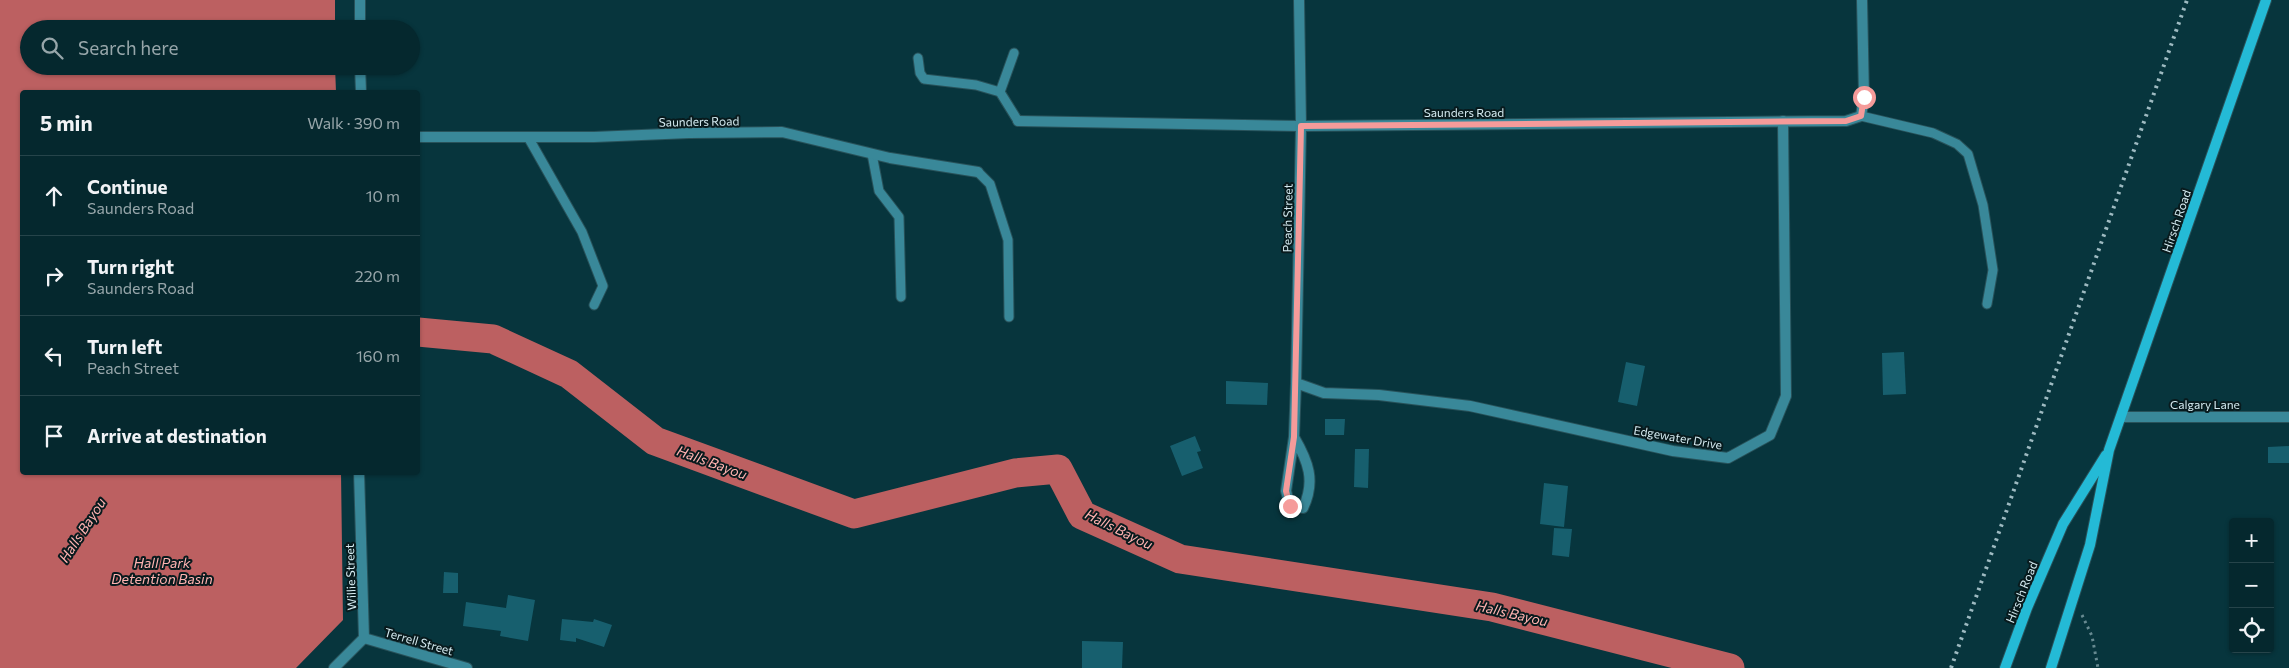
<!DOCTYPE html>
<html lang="en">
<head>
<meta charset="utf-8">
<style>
	body { margin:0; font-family:Commissioner,sans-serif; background:#13343a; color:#f1f3f6 }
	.controls { position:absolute; right:15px; bottom:15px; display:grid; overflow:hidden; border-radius:5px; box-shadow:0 1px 4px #0004 }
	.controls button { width:45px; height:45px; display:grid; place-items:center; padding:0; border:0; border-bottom:1px solid #26444a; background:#05282e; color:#f1f3f6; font:25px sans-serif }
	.stop { position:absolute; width:15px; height:15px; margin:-11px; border:4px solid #f59b9a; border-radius:50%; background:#fff }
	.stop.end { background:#f59b9a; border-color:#fff; box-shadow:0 1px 5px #0008 }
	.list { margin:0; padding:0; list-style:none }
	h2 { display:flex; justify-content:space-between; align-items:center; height:65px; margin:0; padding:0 20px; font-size:21px }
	h2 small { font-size:16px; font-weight:400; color:#97a6aa }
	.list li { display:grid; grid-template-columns:32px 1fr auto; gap:15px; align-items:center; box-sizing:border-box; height:80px; padding:0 20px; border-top:1px solid #26444a }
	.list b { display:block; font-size:19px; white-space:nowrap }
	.list p { margin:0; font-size:16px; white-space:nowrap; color:#97a6aa }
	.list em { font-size:16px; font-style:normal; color:#97a6aa }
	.icon { flex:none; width:28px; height:28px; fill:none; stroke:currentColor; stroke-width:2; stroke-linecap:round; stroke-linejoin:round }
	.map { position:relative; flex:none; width:2289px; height:668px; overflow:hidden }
	.search { position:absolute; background:#05282e; box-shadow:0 1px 4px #0004; left:20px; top:20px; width:400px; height:55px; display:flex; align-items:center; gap:12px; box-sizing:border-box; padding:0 18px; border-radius:28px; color:#97a6aa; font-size:19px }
	.panel { position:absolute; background:#05282e; box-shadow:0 1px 4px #0004; left:20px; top:90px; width:400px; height:385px; border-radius:5px }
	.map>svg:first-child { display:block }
	.water { fill:#bc6061 }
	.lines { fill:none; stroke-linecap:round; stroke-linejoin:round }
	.river { stroke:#bc6061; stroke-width:29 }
	.building { fill:#175f6e }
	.service-casing { stroke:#28525a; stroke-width:11 }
	.minor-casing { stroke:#28525a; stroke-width:12 }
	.secondary-casing { stroke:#28525a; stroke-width:12 }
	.path { stroke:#678a91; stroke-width:3; stroke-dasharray:2.5 4; stroke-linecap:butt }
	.service { stroke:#398899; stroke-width:9 }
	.minor { stroke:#398899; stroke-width:10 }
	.secondary { stroke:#24bad6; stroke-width:10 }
	.rail { stroke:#9ebac1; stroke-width:4; stroke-dasharray:2.5 5; stroke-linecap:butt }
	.route { stroke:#f59b9a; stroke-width:6 }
	.labels { text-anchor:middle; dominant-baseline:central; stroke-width:4; stroke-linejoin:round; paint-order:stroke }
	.street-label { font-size:12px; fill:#d4eaf0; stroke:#081a1d }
	.water-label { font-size:14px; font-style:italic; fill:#ffb3b1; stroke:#081a1d }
</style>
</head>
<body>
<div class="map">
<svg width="2289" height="668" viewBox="0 0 2289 668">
	<rect width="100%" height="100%" fill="#07353d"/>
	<polygon class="water" points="0,0 335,0 335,29 29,29 29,66 335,66 336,92 22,92 22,472 341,473 343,620 296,668 0,668"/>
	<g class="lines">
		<polyline class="river" points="418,332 493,339 569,374 655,441 854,514 1015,473 1058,469 1082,515 1180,559 1492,607 1730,668"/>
	</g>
	<g class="building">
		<polygon points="1904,352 1906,394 1883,395 1882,353"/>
		<polygon points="1626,362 1645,366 1637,406 1618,402"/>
		<polygon points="1226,381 1268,383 1267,405 1226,404"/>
		<polygon points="1325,419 1345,419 1344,435 1325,435"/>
		<polygon points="1195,436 1201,451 1197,452 1203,468 1182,476 1170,446"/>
		<polygon points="2289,446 2289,463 2268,463 2268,447"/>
		<polygon points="1355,449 1369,449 1368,488 1354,487"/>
		<polygon points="1544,483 1568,486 1564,527 1540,524"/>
		<polygon points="1554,528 1572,529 1569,557 1552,555"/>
		<polygon points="444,572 458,573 458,593 443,593"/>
		<polygon points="508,595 535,600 528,641 500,636 501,631 463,626 466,602 506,608"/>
		<polygon points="562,619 593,622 594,619 612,625 604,647 576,638 576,642 560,640"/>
		<polygon points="1082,641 1123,642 1122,668 1082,668"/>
	</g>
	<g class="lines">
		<g class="service-casing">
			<g id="service">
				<polyline points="918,58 920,73 924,79 976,85 1000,92 1018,121"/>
				<polyline points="1000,92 1014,53"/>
				<polyline points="1861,116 1933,133 1957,144 1968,154 1983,205 1993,270 1987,304"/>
				<polyline points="528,137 582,232 603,286 594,305"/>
				<polyline points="872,154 879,191 899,217 901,297"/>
				<polyline points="978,172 990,184 1008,240 1009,317"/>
			</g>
		</g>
		<g class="minor-casing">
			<g id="minor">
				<polyline points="360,0 360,29"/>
				<polyline points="360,66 361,92"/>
				<polyline points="1018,121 1301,126 1846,121 1861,116 1864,97 1862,0"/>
				<polyline points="418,137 594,137 689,133 782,132 890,158 978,172"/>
				<polyline points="1296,383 1324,393 1379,395 1470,406 1673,451 1728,458 1770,435 1786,396 1783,121"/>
				<polyline points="2121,417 2289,417"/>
				<path d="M1294,437C1308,461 1316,481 1303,508L1290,506L1286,491L1294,437L1296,383L1301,126L1299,0"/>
				<polyline points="364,638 467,668"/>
				<polyline points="334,668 364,638 359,472"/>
			</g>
		</g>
		<g class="secondary-casing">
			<g id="secondary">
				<polyline points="2005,668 2027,608 2063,524 2106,455"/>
				<polyline points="2051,668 2090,545 2109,450 2266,0"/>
			</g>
		</g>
		<polyline class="path" points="2082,615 2092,636 2098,668"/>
		<use href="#service" class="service"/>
		<use href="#minor" class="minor"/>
		<use href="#secondary" class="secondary"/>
		<polyline class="rail" points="1951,668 2187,0"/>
	</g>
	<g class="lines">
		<polyline class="route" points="1290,506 1286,491 1294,437 1301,126 1846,121 1861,116 1864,97"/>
	</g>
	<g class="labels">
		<g class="street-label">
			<text x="1464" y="112">Saunders Road</text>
			<text transform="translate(699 121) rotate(-1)">Saunders Road</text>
			<text transform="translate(1287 218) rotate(-89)">Peach Street</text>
			<text transform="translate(2176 221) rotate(-71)">Hirsch Road</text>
			<text x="2205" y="404">Calgary Lane</text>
			<text transform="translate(1678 437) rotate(10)">Edgewater Drive</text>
			<text transform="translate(350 577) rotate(-92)">Willie Street</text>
			<text transform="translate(2021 592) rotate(-68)">Hirsch Road</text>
			<text transform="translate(419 641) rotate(16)">Terrell Street</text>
		</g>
		<g class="water-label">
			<text transform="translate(712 462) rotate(20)">Halls Bayou</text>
			<text transform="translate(1119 529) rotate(26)">Halls Bayou</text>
			<text transform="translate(82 530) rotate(-57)">Halls Bayou</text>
			<text x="162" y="562">Hall Park<tspan x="162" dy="16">Detention Basin</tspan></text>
			<text transform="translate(1512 613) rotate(13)">Halls Bayou</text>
		</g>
	</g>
</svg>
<div class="controls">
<button>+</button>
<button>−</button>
<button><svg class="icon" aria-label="locate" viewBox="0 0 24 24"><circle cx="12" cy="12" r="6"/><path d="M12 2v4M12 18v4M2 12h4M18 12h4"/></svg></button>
</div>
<div class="stop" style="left:1864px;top:97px"></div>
<div class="stop end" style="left:1290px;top:506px"></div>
<div class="search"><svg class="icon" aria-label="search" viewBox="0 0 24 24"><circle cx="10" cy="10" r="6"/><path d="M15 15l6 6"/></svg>Search here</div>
<section class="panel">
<h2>5 min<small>Walk · 390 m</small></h2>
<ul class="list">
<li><svg class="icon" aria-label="ahead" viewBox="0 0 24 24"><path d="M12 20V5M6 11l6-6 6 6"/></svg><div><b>Continue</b><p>Saunders Road</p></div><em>10 m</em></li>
<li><svg class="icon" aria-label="right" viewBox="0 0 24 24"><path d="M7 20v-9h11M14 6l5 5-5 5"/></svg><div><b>Turn right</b><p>Saunders Road</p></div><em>220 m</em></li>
<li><svg class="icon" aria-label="left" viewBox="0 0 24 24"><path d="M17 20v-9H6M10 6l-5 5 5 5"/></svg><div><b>Turn left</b><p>Peach Street</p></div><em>160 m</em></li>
<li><svg class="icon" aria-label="arrive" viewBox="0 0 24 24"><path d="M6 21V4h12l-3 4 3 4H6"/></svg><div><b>Arrive at destination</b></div></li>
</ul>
</section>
</div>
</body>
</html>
